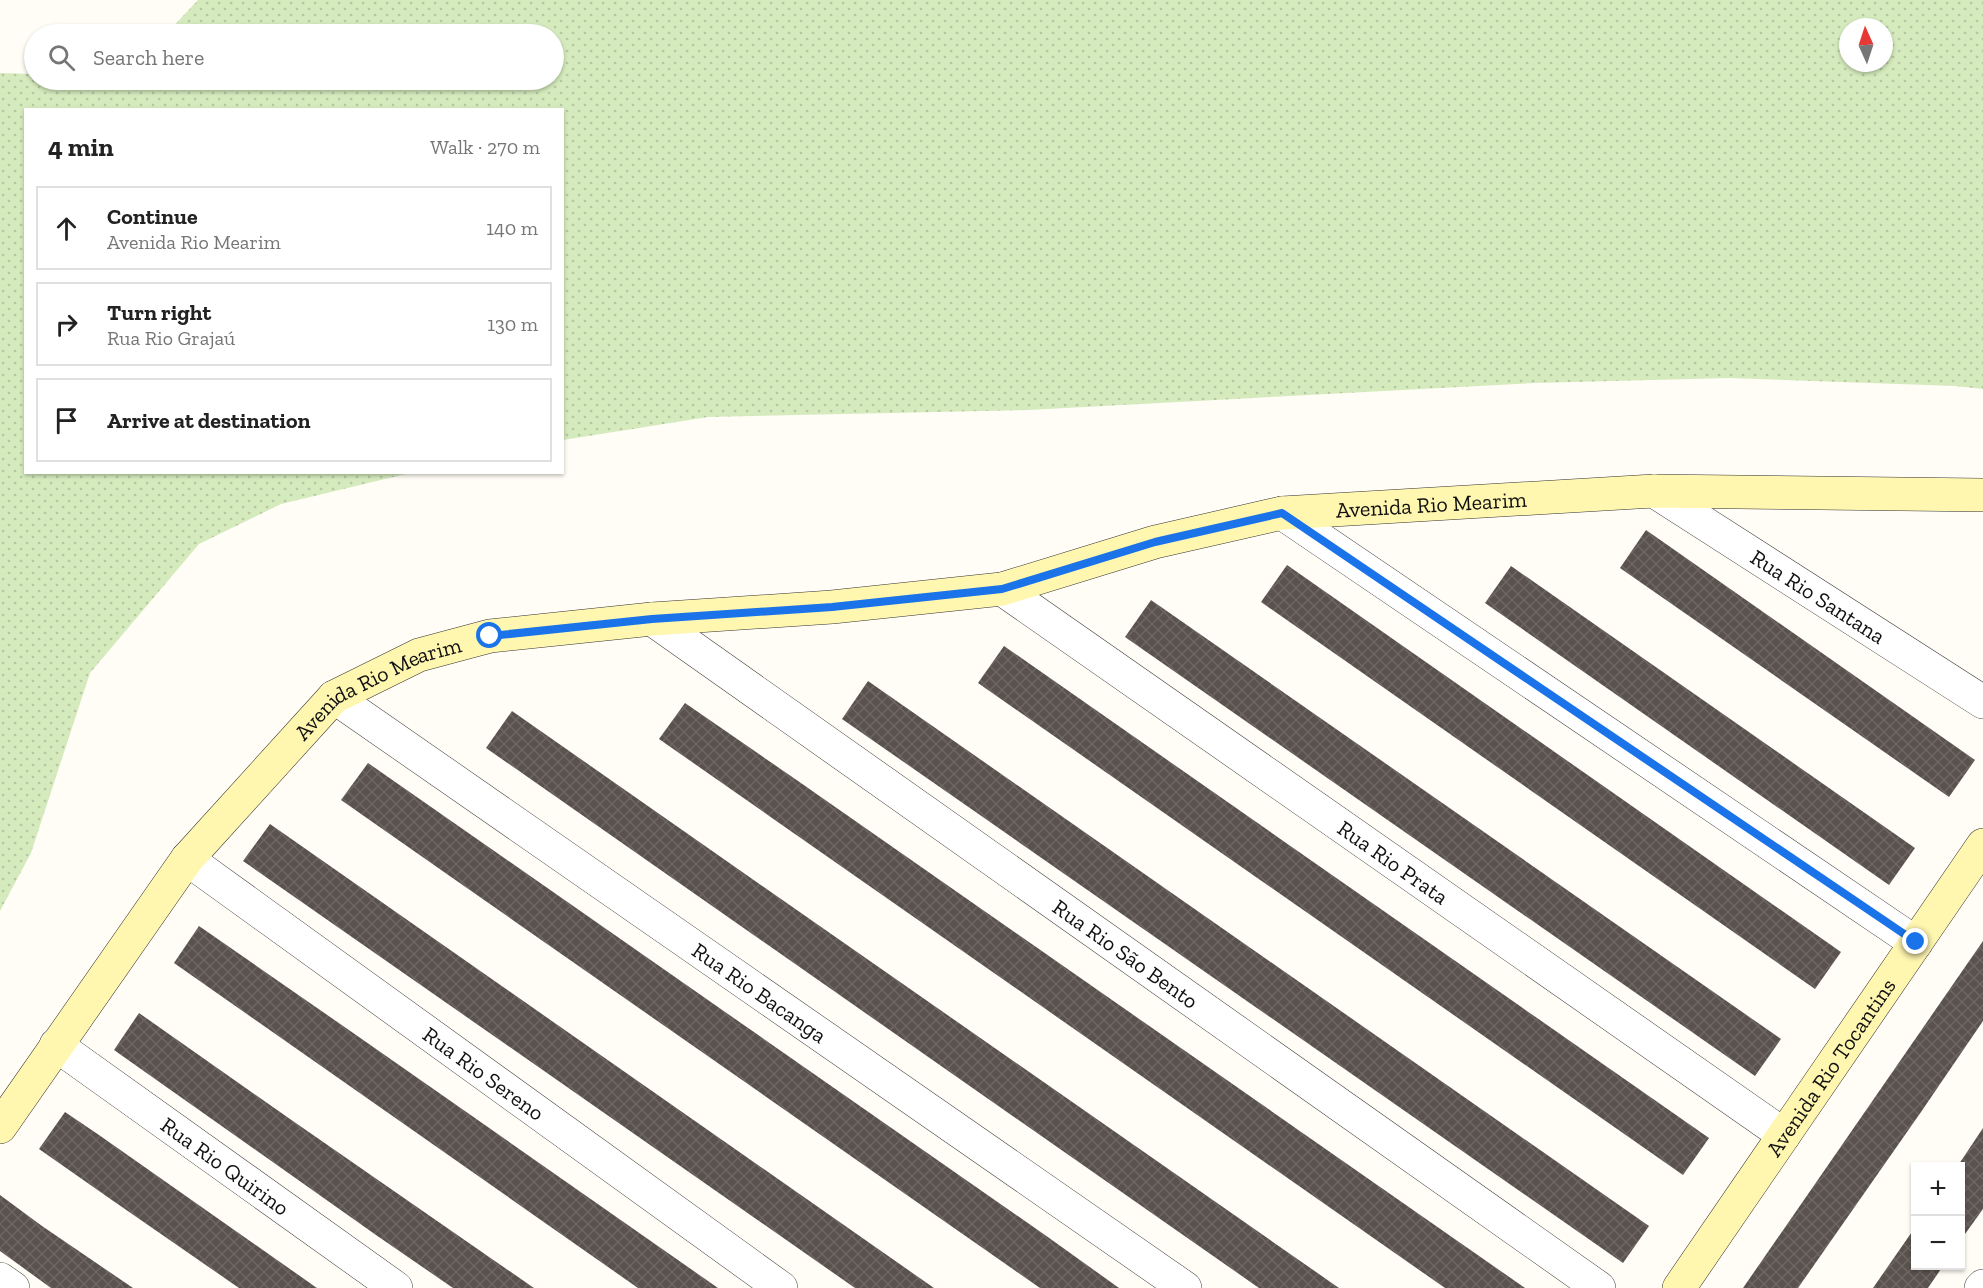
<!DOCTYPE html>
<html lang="en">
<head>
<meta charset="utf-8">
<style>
	body { margin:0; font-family:"Zilla Slab",serif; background:#f2f2f2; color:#222 }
	.controls { position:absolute; right:18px; bottom:18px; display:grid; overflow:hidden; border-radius:0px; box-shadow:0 2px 4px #0004 }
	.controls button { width:54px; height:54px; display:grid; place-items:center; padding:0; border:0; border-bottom:2px solid #e0e0e0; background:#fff; color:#222; font:30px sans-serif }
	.compass { position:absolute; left:1839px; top:18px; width:54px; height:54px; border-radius:50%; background:#fff; box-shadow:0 2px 4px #0004; rotate:357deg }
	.stop { position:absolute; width:18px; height:18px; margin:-14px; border:4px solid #1a73e8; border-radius:50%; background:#fff }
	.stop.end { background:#1a73e8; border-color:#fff; box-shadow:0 2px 6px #0008 }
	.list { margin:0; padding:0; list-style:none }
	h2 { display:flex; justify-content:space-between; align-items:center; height:78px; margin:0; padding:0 24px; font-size:26px }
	h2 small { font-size:20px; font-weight:400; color:#767676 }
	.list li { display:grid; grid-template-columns:39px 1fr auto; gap:18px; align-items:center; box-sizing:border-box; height:84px; margin:0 12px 12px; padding:0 12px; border:2px solid #e0e0e0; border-radius:0px }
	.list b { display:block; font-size:22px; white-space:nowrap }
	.list p { margin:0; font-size:20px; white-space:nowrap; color:#767676 }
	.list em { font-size:20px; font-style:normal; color:#767676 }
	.icon { flex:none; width:33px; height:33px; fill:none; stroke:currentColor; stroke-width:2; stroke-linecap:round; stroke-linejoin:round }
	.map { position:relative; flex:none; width:1983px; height:1288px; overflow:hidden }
	.search { position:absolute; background:#fff; box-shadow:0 2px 4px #0004; left:24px; top:24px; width:540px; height:66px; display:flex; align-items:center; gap:15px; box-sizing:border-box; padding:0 21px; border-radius:33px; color:#767676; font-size:22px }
	.panel { position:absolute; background:#fff; box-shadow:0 2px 4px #0004; left:24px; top:108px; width:540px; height:366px; border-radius:0px }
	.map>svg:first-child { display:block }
	.green { fill:url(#green-dots); fill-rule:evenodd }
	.building { fill:url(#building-cross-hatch) }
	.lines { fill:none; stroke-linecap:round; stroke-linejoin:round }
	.street-casing { stroke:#444; stroke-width:34 }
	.secondary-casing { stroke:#333; stroke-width:34 }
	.street { stroke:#fff; stroke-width:33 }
	.secondary { stroke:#fff6b0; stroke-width:33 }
	.route { stroke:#1a73e8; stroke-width:8 }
	.labels { text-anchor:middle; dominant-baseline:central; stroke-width:6; stroke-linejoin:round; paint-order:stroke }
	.street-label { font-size:22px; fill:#111; stroke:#fff }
</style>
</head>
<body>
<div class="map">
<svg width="1983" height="1288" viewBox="0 0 1983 1288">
	<defs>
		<pattern id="green-dots" width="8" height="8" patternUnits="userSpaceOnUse" patternTransform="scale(1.5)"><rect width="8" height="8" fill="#d5ebbd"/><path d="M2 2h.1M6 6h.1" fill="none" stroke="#b6c8a1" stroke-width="1.8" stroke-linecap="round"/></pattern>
		<pattern id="building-cross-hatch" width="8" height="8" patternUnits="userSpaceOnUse" patternTransform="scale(1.5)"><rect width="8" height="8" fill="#5a524d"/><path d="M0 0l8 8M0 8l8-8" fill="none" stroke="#6d6662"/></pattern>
	</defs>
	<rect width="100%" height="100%" fill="#fffdf5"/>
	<path class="green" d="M198,0H1983V389L1955,386L1729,378L1535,383L1028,410L708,417L563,440L562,110H26V472L410,473L281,504L199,544L90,673L31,853L0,911V73L34,74V80H554V34H166ZM1848,27H1884V63H1848Z"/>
	<g class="building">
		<polygon points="1646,530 1975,760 1949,797 1620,568"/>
		<polygon points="1287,565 1841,952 1815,989 1261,602"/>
		<polygon points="1511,566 1915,848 1889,885 1485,603"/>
		<polygon points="1151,600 1781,1039 1755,1076 1125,637"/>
		<polygon points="1004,646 1709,1138 1683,1175 978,683"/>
		<polygon points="868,681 1649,1226 1623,1263 842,719"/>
		<polygon points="685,703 798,781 1525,1288 1445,1288 659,739"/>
		<polygon points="512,711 738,869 1339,1288 1259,1288 486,748"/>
		<polygon points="368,763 1045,1235 1119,1288 1040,1288 454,879 341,800"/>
		<polygon points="270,824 373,896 934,1288 855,1288 610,1117 243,861"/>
		<polygon points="199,926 346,1028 718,1288 638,1288 174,963"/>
		<polygon points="1983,941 1983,1021 1921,1112 1798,1288 1743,1288"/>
		<polygon points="139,1013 290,1119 534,1288 453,1288 376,1235 114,1050"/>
		<polygon points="65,1112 99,1135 317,1288 239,1288 109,1198 39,1149"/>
		<polygon points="1983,1128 1983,1209 1960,1241 1960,1167 1957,1167"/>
		<polygon points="0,1195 42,1226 133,1288 51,1288 0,1251"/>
		<polygon points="1916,1226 1916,1266 1943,1266 1928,1288 1873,1288"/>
	</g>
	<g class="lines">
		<g class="street-casing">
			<g id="street">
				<path id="s1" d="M1654,491L1983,702"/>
				<polyline points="1282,513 1916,943"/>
				<path id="s2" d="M1002,589L1784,1135"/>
				<path id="s3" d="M652,619L1599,1288"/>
				<path id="s4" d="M334,697L1185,1288"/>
				<path id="s5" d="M187,859L781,1288"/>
				<path id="s6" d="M56,1045L396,1288"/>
				<polyline points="0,1279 13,1288"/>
				<polyline points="1981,1288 1983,1286"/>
			</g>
		</g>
		<g class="secondary-casing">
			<g id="secondary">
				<path id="s7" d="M0,1127L187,859L334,697L419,655L490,636L652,619L832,607L1002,589L1155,542L1282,513L1654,491L1983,495"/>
				<path id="s8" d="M1679,1288L1983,845"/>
			</g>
		</g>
		<use href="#street" class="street"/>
		<use href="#secondary" class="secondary"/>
	</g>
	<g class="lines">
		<polyline class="route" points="490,636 652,619 832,607 1002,589 1155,542 1282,513 1916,942"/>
	</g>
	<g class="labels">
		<g class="street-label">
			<text stroke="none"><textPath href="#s7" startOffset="1668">Avenida Rio Mearim</textPath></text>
			<text stroke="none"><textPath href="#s1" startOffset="195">Rua Rio Santana</textPath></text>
			<text stroke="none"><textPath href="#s7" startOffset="588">Avenida Rio Mearim</textPath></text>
			<text stroke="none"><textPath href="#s2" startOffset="477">Rua Rio Prata</textPath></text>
			<text stroke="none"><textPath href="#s3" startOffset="580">Rua Rio São Bento</textPath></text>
			<text stroke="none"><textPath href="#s4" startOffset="518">Rua Rio Bacanga</textPath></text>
			<text stroke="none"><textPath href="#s8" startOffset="268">Avenida Rio Tocantins</textPath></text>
			<text stroke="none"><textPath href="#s5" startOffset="366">Rua Rio Sereno</textPath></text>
			<text stroke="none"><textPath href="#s6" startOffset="208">Rua Rio Quirino</textPath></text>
		</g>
	</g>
</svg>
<div class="controls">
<button>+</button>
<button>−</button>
</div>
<svg class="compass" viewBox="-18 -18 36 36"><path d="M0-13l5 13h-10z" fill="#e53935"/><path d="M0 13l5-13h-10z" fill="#767676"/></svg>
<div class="stop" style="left:490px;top:636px"></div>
<div class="stop end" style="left:1916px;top:942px"></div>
<div class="search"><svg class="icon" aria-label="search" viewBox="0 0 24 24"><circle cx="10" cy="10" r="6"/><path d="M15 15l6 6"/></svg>Search here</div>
<section class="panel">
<h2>4 min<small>Walk · 270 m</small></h2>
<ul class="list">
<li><svg class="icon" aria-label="ahead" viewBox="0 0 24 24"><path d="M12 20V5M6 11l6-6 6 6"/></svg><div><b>Continue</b><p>Avenida Rio Mearim</p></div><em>140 m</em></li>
<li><svg class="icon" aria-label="right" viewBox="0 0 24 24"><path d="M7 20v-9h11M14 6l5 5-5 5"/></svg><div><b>Turn right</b><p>Rua Rio Grajaú</p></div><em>130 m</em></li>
<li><svg class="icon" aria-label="arrive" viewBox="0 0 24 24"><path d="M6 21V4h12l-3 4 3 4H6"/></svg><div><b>Arrive at destination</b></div></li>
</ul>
</section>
</div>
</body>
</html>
